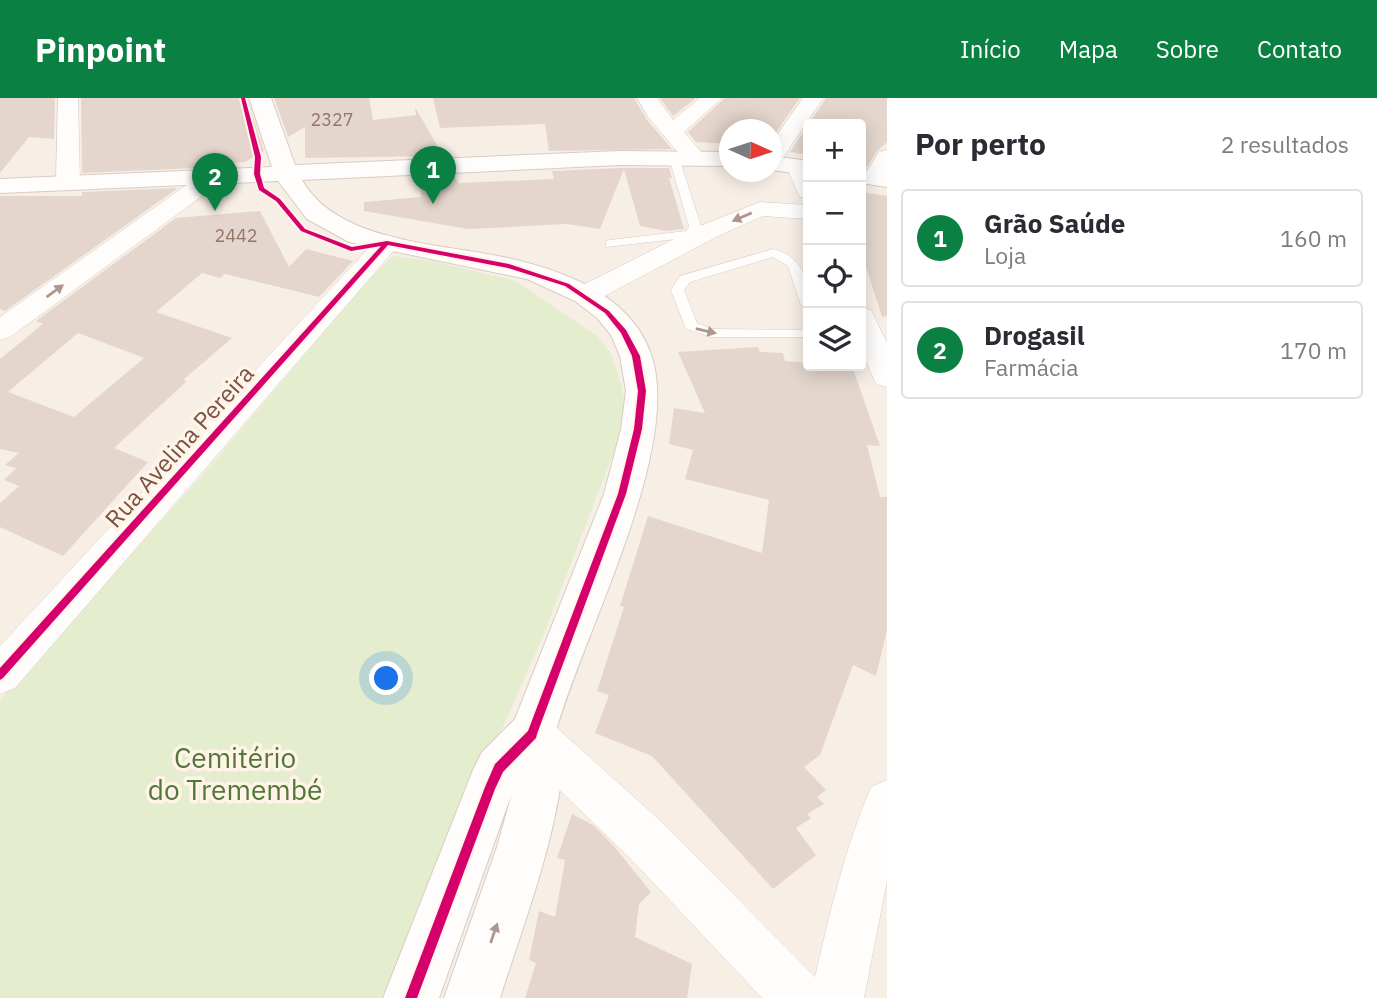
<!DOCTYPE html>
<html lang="pt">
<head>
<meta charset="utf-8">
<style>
	body { margin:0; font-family:"IBM Plex Sans",sans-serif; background:#f2f2f3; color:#2b2b33 }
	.controls { position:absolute; right:21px; top:21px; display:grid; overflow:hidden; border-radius:7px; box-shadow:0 4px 18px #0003 }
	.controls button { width:63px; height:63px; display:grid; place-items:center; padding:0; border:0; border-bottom:2px solid #e1e1e2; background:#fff; color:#2b2b33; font:35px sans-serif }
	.compass { position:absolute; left:719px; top:21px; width:63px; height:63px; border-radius:50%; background:#fff; box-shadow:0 4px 18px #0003; rotate:93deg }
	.you { position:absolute; left:387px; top:581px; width:24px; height:24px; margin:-18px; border:5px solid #fff; border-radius:50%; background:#1a73e8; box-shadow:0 0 0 10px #1a73e833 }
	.badge { display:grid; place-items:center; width:46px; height:46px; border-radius:50%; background:#0b8043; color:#fff; font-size:23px; font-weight:700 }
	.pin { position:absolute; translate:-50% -58px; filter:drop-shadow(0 2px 4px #0008) }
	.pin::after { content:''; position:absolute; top:37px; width:24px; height:21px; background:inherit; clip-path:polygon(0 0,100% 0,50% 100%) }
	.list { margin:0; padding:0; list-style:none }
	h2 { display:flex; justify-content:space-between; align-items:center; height:91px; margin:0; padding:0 28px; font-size:30px }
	h2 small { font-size:23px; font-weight:400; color:#7c7c81 }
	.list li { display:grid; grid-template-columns:46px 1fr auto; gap:21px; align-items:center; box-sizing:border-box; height:98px; margin:0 14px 14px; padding:0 14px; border:2px solid #e1e1e2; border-radius:7px }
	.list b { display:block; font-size:26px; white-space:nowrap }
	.list p { margin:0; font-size:23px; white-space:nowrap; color:#7c7c81 }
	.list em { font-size:23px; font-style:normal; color:#7c7c81 }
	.icon { flex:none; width:38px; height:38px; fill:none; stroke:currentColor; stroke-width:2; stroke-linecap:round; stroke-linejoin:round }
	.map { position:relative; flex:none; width:887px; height:900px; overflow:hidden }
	header { display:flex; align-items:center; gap:42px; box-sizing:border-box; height:98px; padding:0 35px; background:#0b8043; color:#fff }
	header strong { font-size:33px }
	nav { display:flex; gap:38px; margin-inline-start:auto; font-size:24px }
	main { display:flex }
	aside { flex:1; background:#fff }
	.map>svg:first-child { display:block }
	.green { fill:#e4eecf }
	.building { fill:#e4d6cd; fill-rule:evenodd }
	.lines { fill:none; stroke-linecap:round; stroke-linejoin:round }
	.service-casing { stroke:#d8ccc4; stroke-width:1 }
	.minor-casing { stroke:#d8ccc4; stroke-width:1 }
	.secondary-casing { stroke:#d8cbc3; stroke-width:2 }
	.service { fill:#fefdfb; fill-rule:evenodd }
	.minor { fill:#fefdfb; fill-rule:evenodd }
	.secondary { fill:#fefdfb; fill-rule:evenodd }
	.cycleway-casing { stroke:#fff4e7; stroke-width:4 }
	.cycleway { fill:#d6006c; fill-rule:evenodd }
	.oneway { fill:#ad978e }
	.labels { text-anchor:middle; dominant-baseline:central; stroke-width:7; stroke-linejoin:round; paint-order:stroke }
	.far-number-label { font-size:18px; fill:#947669 }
	.street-label { font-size:24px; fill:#775345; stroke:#fff4e7 }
	.near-park-label { font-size:28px; fill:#517839; stroke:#fff4e7 }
</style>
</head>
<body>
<header>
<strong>Pinpoint</strong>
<nav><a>Início</a><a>Mapa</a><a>Sobre</a><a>Contato</a></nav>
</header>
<main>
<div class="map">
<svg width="887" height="900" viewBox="0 0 887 900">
	<rect width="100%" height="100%" fill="#f7efe6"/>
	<polygon class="green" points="393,158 433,163 516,183 597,238 611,255 622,290 625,309 620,338 543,538 504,627 478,672 387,900 0,900 0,602 205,374 366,184"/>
	<g class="building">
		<polygon points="0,0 55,0 54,41 29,39 0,75"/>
		<polygon points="81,0 247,0 264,53 245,64 226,65 220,69 82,75"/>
		<polygon points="274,0 369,0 373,22 416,17 415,9 443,58 305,60 305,29 288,39"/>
		<polygon points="433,0 634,0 647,22 672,51 549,53 545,26 440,30"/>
		<polygon points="660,0 696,0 673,18"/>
		<polygon points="725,0 800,0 772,40 772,32 730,32 730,46 696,44 688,34"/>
		<polygon points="826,0 887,0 887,44 877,53 867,69 861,69 861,26 809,26"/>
		<polygon points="808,27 808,57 790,54"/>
		<polygon points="619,70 669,70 672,80 669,80 684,131 667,133 640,128 624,71 600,131 567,126 468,131 364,113 364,104 421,99 420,79 454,77 458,85 554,81 552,73"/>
		<polygon points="178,90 5,213 0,211 0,98 82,98 82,94"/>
		<polygon points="861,94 887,98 887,218 882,219 865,166 861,166"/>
		<path d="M260,113L289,169L306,151L353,163L319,199L225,176L220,180L202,175L156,214L232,240L183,282L187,283L114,350L148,364L63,458L0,429V405L19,388L4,382L16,370L5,367L19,355L0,351V261L43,226L36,223L176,120ZM78,235L144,260L74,319L8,294Z"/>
		<polygon points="758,249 760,254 783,255 785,263 808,265 808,268 852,268 880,348 867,347 880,399 887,399 887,532 876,578 853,567 820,657 804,669 826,692 817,699 824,706 807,716 811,720 796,730 816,757 773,791 652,658 595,635 609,597 597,593 624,509 620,508 648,418 762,455 769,402 685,381 693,352 669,346 674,310 705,315 678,254"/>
		<polygon points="572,716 593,727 613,747 651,794 639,806 635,839 692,866 687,900 525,900 536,865 529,862 539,813 555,819 565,762 557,760"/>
	</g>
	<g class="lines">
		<g class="service-casing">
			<g id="service">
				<polygon points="674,57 679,60 701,128 694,139 606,149 606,143 610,142 686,133 689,128 669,60"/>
				<path d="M773,151C804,159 808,182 808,211L801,207L788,168L773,159L690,184L684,192L697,225L712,231L800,232L808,229V239H711L686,231L671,192L680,178Z"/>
			</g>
		</g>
		<g class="minor-casing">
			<g id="minor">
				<polygon points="58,0 78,0 80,85 76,90 60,90 56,85"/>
				<polygon points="637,0 657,0 673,22 700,0 722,0 684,34 706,60 703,65 687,65 649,20"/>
				<polygon points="803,0 823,0 780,64 772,66 772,44"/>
				<polygon points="887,52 887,79 883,85 867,85 863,80 879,54"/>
				<polygon points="797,61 808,68 808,101 800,99 786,68"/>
				<polygon points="213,72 221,74 225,79 221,84 10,239 0,242 0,219 205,74"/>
				<polygon points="760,104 808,107 808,121 763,118 718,138 595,203 575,203 571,197 575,191 700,128"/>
				<polygon points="387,137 396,140 400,145 396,150 15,590 0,596 0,548 378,140"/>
				<polygon points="861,209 871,212 887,245 887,289 876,286 861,252"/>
				<path d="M532,615L547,621L664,726L815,879C830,814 845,750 871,689L887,682V783L864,900H762L630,760L517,651L510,636L517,621Z"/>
			</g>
		</g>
		<g class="secondary-casing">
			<g id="secondary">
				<path d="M249,0H271L295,67L619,53L730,54V68L619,67L302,82C339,147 446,145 512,161C568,174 633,199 652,259C681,354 583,536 556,633C551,653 563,677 559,697C547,766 521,834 500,900H444L497,749L512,695L439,900H383L473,672L482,654L515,621L604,396L621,331L626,293L620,258L611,237L597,220L575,203L527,181L349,144L307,121L278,83L0,95V81L272,69Z"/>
				<polygon points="772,58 808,63 808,77 772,72"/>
				<polygon points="861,71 887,75 887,89 861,85"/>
			</g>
		</g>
		<use href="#service" class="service"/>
		<use href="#minor" class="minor"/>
		<use href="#secondary" class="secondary"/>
		<g class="cycleway-casing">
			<polygon id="cycleway" points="241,0 245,0 261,59 260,76 264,90 280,101 305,131 352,149 387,143 509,166 569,186 609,213 626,232 640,258 646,293 642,331 626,396 537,636 536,640 503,674 495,691 417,900 405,900 485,689 495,666 528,633 618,396 634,331 638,293 632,258 621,235 605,215 565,188 508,170 388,147 3,580 0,582 0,570 381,148 351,153 301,133 276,103 259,92 254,76 255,59"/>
		</g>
		<use href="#cycleway" class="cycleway"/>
	</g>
	<defs><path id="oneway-solid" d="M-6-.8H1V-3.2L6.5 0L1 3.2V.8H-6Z" transform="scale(1.75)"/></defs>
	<g class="oneway">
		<use href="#oneway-solid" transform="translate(742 119) rotate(157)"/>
		<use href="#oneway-solid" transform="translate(55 193) rotate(-36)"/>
		<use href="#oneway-solid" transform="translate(706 233) rotate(13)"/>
		<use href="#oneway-solid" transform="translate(494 835) rotate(-71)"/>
	</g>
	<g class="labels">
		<g class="far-number-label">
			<text x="332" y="21">2327</text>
			<text x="236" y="137">2442</text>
		</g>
		<g class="street-label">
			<text transform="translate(179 348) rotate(-48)">Rua Avelina Pereira</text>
		</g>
		<g class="near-park-label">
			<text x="235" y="659">Cemitério<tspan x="235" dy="32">do Tremembé</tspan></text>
		</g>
	</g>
</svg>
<div class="controls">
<button>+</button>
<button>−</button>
<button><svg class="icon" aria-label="locate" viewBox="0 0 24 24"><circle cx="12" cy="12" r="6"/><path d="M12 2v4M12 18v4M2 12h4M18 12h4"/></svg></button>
<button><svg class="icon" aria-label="layers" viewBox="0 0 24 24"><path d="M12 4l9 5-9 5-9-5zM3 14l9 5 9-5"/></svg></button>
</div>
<svg class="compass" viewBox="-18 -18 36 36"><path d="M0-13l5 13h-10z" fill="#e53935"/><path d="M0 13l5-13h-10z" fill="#7c7c81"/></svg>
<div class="you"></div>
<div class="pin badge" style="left:433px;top:106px">1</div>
<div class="pin badge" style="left:215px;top:113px">2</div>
</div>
<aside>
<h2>Por perto<small>2 resultados</small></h2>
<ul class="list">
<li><span class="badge">1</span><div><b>Grão Saúde</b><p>Loja</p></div><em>160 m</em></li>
<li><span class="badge">2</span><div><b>Drogasil</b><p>Farmácia</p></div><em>170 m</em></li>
</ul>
</aside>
</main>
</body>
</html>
